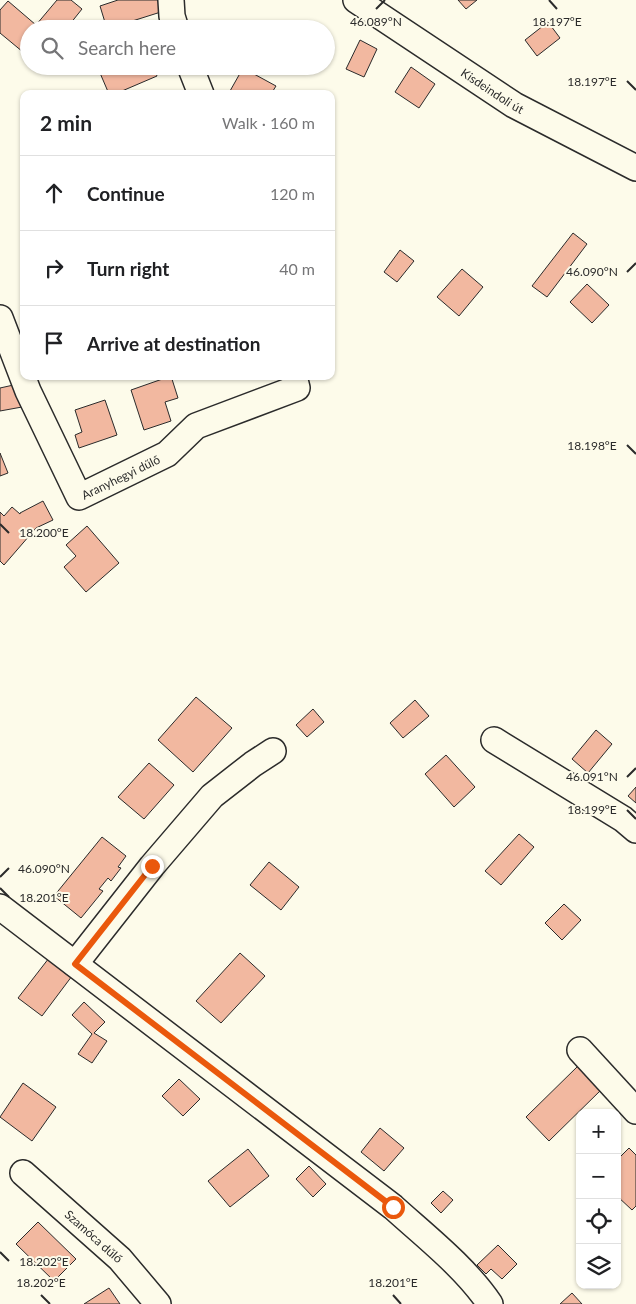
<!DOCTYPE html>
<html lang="en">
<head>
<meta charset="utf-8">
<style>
	body { margin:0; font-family:Lato,sans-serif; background:#f2f2f2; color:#202124 }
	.controls { position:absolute; right:15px; bottom:15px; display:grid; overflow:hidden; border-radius:10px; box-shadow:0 1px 4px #0004 }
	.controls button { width:45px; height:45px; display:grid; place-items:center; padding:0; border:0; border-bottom:1px solid #e0e0e0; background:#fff; color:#202124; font:25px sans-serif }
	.stop { position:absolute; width:15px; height:15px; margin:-11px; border:4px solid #ea580c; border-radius:50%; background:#fff }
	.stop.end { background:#ea580c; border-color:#fff; box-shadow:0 1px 5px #0008 }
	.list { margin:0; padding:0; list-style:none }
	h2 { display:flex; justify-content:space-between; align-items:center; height:65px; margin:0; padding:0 20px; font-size:21px }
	h2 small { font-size:16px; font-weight:400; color:#757577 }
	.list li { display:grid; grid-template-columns:32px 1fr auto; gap:15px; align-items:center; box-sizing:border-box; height:75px; padding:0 20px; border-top:1px solid #e0e0e0 }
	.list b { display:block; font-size:19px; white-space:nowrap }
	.list em { font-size:16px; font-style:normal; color:#757577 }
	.icon { flex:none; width:28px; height:28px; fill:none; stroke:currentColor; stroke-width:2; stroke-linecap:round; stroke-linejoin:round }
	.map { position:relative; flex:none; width:636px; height:1304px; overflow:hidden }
	.search { position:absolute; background:#fff; box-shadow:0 1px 4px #0004; left:20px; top:20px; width:315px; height:55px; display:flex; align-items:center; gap:12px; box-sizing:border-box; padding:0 18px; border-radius:28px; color:#757577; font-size:19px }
	.panel { position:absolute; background:#fff; box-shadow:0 1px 4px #0004; left:20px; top:90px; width:315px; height:290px; border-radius:10px }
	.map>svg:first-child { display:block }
	.building { fill:#f2b8a0; stroke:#2b2b2b }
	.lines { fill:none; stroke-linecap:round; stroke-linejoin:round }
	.minor-casing { stroke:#2b2b2b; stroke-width:28 }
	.minor { stroke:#fdfbea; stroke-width:25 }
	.route { stroke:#ea580c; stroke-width:6 }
	.ticks { fill:none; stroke:#2b2b2b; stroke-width:2 }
	.labels { text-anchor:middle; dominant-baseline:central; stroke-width:4; stroke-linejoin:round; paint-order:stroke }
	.street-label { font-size:12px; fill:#2b2b2b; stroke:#fdfbea }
	.ticks-label { font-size:12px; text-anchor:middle; fill:#2b2b2b; stroke:#fdfbea; stroke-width:4; stroke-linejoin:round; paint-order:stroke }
</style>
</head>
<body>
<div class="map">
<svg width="636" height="1304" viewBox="0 0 636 1304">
	<rect width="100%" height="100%" fill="#fdfbea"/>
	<g class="building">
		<polygon points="57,0 71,0 82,9 66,29 29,29 29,57 0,33 0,10 8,1 36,25"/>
		<polygon points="118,0 161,0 164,11 107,29 100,6"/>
		<polygon points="458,0 477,0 466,9"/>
		<polygon points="548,22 560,38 537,56 525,40"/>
		<polygon points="360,40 377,49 364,77 346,69"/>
		<polygon points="117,66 153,66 157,76 115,94 109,94 100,73"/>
		<polygon points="411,67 435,84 419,108 395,92"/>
		<polygon points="243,68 276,86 271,94 235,94 230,91"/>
		<polygon points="573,233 587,244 547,297 532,286"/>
		<polygon points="400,250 414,261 397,282 384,272"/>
		<polygon points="462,269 483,287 459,316 437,297"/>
		<polygon points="587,284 609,305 592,323 570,302"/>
		<polygon points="171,376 178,398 165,402 171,421 144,430 131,390"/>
		<polygon points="18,384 22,407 0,411 0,388"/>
		<polygon points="105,400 117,435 79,448 75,435 82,432 75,410"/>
		<polygon points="0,453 8,473 0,476"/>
		<polygon points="43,501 53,520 36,528 4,565 0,561 0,512 4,516 12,507 20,514 20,513"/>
		<polygon points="87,526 119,563 86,592 64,567 76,556 66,545"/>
		<polygon points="196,697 232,728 193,772 158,740"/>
		<polygon points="415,700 429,716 403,738 390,723"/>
		<polygon points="313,709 324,722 307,737 296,725"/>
		<polygon points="596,730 612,744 588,773 572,759"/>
		<polygon points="446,755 475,787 454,807 425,774"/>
		<polygon points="149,763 174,785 144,819 118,797"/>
		<polygon points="636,787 636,803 628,796"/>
		<polygon points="519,834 534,847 501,885 485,871"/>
		<polygon points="102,837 126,856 118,867 121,868 111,881 108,878 99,889 103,891 81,918 54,896"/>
		<polygon points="269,862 299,887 281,910 250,885"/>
		<polygon points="564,904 581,920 562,940 545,923"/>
		<polygon points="240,953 265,976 221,1023 196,1001"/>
		<polygon points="49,958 72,976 42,1016 18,998"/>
		<polygon points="84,1002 105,1022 94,1033 107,1041 92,1063 78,1054 92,1034 72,1015"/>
		<polygon points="579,1065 602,1089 549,1141 526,1117"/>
		<polygon points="179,1079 200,1099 183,1116 162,1096"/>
		<polygon points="23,1083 56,1107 32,1141 0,1117"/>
		<polygon points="380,1128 404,1148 384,1171 361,1152"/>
		<polygon points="629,1148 636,1155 636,1206 632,1210 617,1196 617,1160"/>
		<polygon points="248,1149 269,1176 230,1207 208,1181"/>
		<polygon points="309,1166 326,1184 313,1197 296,1179"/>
		<polygon points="443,1191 453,1200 441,1213 431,1203"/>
		<polygon points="38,1222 76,1259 54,1281 16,1244"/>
		<polygon points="498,1245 517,1264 502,1279 491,1269 486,1274 477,1265"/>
		<polygon points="109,1288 120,1304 84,1304"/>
		<polygon points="572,1293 582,1304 560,1304"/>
	</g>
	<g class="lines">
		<g class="minor-casing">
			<g id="minor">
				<polyline points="171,0 172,16 176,29"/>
				<path id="s1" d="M356,0L514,105L636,168"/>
				<polyline points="190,66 201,94"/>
				<path id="s2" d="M0,318L28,391L79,497L167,454L196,426L297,388L294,376"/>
				<polyline points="494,740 623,819 636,830"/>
				<path d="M0,907L393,1207C425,1236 465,1267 490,1304"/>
				<polyline points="75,964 152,866 212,796 253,764 273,751"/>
				<polyline points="580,1050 636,1111"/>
				<path id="s3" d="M23,1173L120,1259L158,1304"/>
			</g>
		</g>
		<use href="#minor" class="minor"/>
	</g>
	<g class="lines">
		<polyline class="route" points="152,866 75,964 393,1207"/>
	</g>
	<path class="ticks" d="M549,0L557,9M376,9L385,0M627,81L636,90M627,272L636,263M627,445L636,454M0,524L9,533M627,777L636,768M627,810L636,819M0,877L9,868M0,888L9,897M0,1252L9,1261M41,1295L50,1304M393,1295L401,1304"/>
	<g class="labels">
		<g class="street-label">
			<text stroke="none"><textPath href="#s1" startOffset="164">Kisdeindoli út</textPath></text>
			<text stroke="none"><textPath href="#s2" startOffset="242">Aranyhegyi dűlő</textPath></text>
			<text stroke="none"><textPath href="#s3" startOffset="95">Szamóca dűlő</textPath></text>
		</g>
	</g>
	<g class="ticks-label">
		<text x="376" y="26">46.089°N</text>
		<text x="557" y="26">18.197°E</text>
		<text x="592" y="86">18.197°E</text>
		<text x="592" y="276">46.090°N</text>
		<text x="592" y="450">18.198°E</text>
		<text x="44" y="537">18.200°E</text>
		<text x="592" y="781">46.091°N</text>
		<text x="592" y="814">18.199°E</text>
		<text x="44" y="873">46.090°N</text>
		<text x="44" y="902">18.201°E</text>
		<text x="44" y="1266">18.202°E</text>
		<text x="41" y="1287">18.202°E</text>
		<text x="393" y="1287">18.201°E</text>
	</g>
</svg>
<div class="controls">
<button>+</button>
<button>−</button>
<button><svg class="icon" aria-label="locate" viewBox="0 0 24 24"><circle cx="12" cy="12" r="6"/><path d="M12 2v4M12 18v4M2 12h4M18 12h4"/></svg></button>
<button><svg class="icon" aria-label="layers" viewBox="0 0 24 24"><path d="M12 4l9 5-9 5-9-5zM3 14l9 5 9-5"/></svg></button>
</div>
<div class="stop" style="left:393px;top:1207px"></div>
<div class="stop end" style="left:152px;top:866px"></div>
<div class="search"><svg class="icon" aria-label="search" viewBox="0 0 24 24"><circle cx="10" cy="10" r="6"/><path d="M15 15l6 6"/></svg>Search here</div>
<section class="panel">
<h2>2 min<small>Walk · 160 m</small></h2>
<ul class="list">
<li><svg class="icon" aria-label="ahead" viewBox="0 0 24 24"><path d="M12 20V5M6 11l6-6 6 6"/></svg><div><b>Continue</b></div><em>120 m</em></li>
<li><svg class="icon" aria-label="right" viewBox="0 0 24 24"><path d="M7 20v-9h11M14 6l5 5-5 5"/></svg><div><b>Turn right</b></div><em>40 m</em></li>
<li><svg class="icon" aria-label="arrive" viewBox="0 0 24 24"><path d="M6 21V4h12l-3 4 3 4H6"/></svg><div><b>Arrive at destination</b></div></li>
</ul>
</section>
</div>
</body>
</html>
